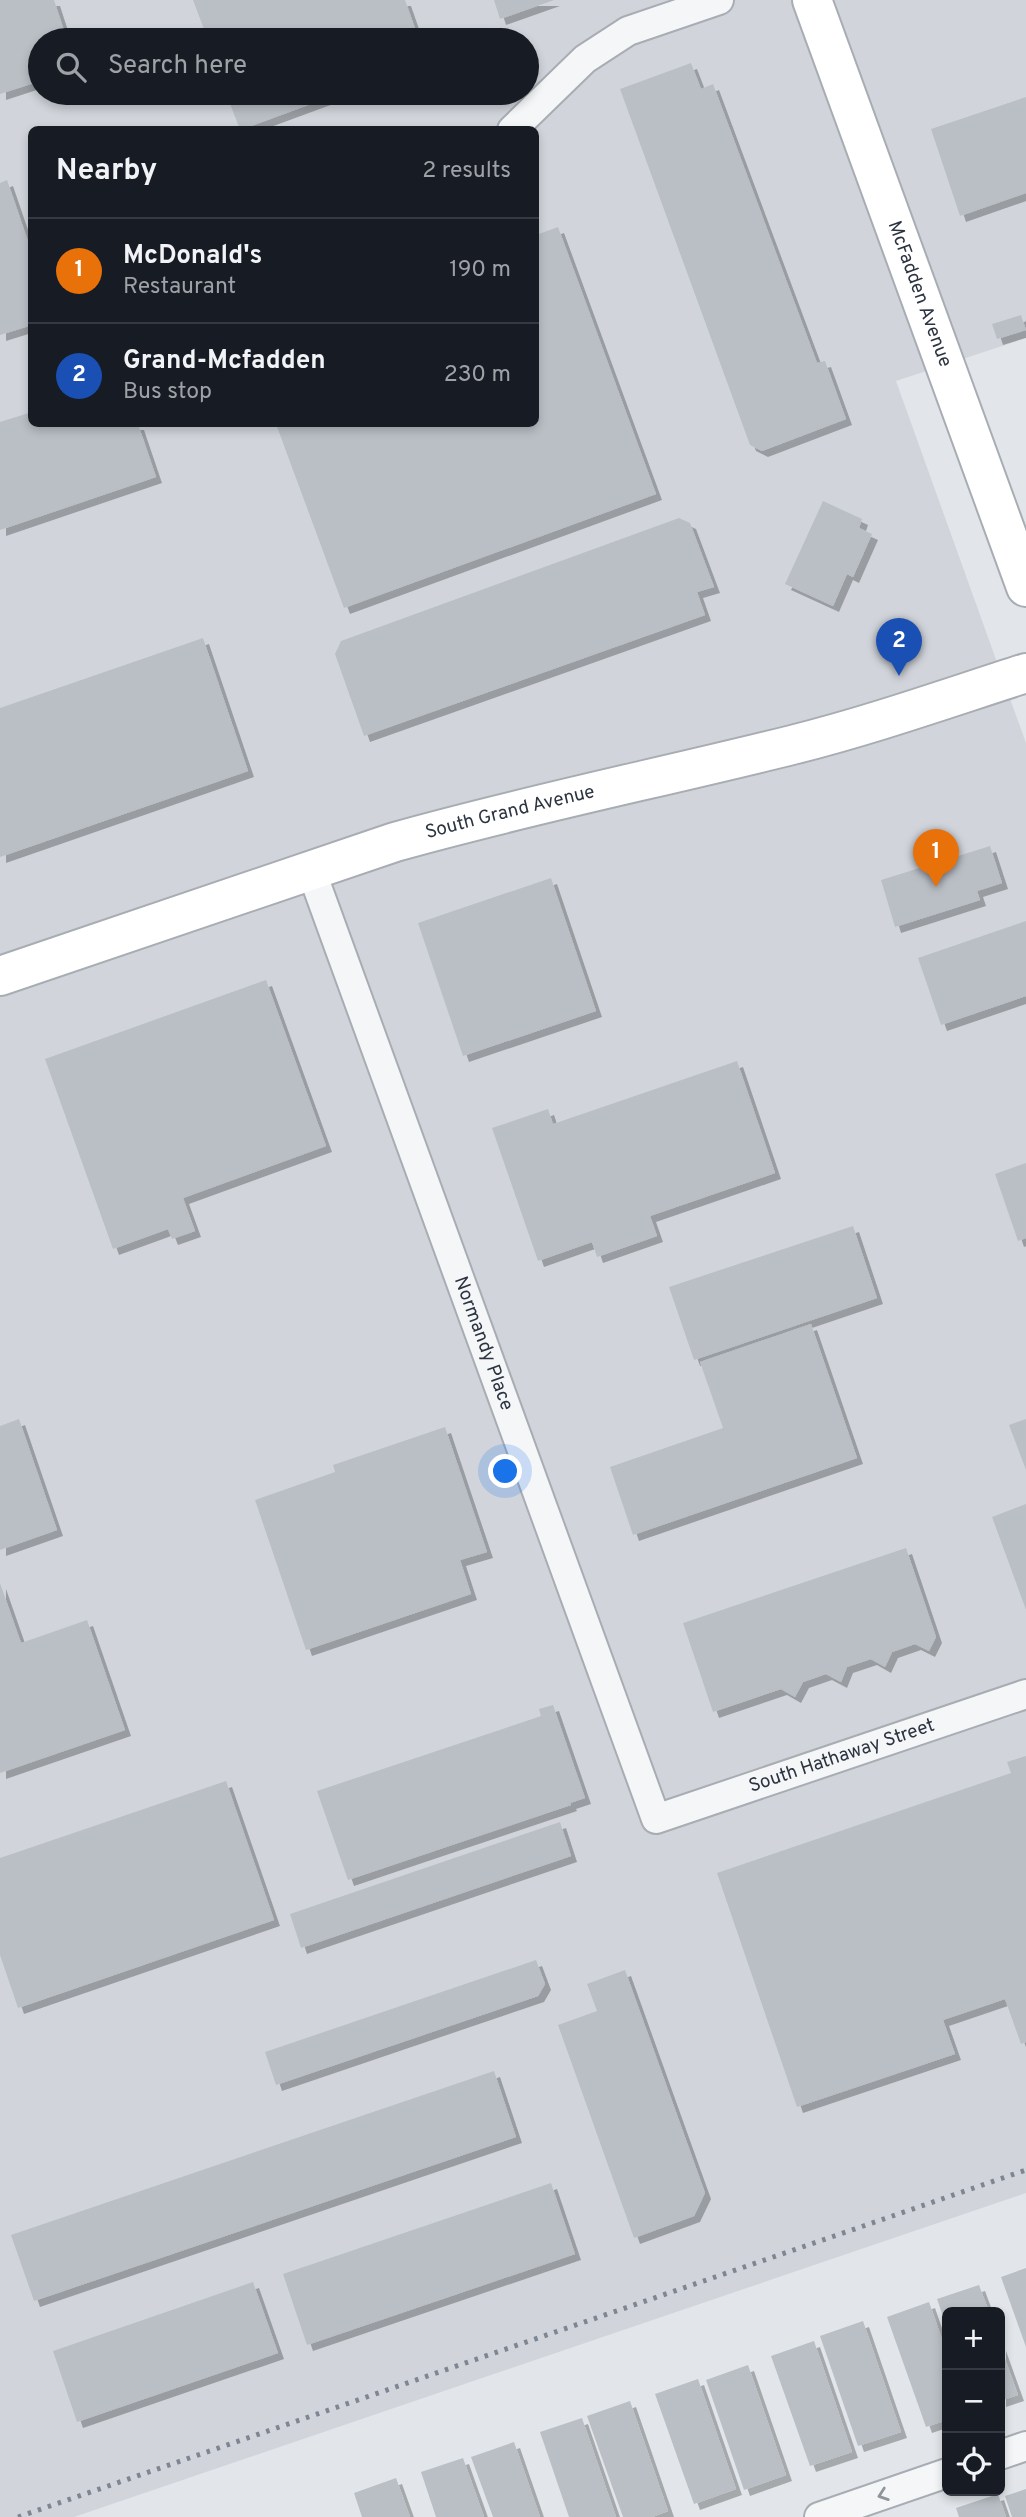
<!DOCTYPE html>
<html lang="en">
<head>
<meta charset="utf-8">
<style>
	body { margin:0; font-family:Overpass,sans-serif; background:#242831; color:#f1f3f6 }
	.controls { position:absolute; right:21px; bottom:21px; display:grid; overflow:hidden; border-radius:10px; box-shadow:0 4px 10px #0003 }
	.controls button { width:63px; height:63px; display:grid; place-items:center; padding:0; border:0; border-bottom:2px solid #363941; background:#171b24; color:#f1f3f6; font:35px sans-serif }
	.you { position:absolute; left:506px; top:1472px; width:24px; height:24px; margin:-18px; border:5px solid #fff; border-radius:50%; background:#1a73e8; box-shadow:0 0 0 10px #1a73e833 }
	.badge { display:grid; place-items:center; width:46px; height:46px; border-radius:50%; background:#db2777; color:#fff; font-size:23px; font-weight:700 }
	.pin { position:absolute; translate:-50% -58px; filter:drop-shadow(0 2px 4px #0008) }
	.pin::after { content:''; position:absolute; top:37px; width:24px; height:21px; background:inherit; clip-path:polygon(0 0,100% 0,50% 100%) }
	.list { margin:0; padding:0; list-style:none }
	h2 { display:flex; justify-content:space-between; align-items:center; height:91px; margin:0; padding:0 28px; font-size:30px }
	h2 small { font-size:23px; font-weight:400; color:#9ea1a6 }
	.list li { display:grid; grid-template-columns:46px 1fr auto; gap:21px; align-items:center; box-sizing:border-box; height:105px; padding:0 28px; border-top:2px solid #363941 }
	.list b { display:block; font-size:26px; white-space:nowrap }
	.list p { margin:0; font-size:23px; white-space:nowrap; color:#9ea1a6 }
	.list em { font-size:23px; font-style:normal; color:#9ea1a6 }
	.icon { flex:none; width:38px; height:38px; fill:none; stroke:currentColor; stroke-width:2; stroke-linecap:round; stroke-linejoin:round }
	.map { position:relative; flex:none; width:1026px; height:2517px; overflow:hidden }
	.search { position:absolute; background:#171b24; box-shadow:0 4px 10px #0003; left:28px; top:28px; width:511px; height:77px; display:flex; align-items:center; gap:18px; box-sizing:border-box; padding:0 24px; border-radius:38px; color:#9ea1a6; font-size:26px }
	.panel { position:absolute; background:#171b24; box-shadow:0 4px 10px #0003; left:28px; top:126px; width:511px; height:301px; border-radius:10px }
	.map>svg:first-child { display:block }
	.built { fill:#d1d5db; fill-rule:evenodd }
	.building { fill:#babfc6; filter:url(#shadow) }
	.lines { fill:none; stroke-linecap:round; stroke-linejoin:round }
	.street-casing { stroke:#a8adb4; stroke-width:32 }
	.secondary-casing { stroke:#a8adb4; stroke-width:42 }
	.street { stroke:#f5f6f8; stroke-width:28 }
	.secondary { stroke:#fff; stroke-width:38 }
	.rail { stroke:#7d8692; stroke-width:5; stroke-dasharray:3.5 7; stroke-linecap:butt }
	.oneway { stroke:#90959c }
	.labels { text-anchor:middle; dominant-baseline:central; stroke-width:5; stroke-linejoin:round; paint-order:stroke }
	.street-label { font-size:19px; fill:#2c3441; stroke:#f2f4f7 }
</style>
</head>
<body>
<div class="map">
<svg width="1026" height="2517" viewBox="0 0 1026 2517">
	<defs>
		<filter id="shadow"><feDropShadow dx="6" dy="6" stdDeviation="0" flood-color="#0004"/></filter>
	</defs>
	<rect width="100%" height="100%" fill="#e2e6ea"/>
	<path class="built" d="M0,0H1026V338L896,381L1026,743V2193L74,2517H0ZM40,40H527V93H40ZM32,130H536V424H32Z"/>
	<g class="building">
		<polygon points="0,0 54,0 67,40 40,40 40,81 0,94"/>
		<polygon points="193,0 405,0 419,40 208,40"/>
		<polygon points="494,0 554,0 500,19"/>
		<polygon points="691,63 701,89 713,84 817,363 825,361 846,419 762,451 750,445 620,89"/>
		<polygon points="226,93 341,93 240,130"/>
		<polygon points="1026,97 1026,193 960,216 931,129"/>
		<polygon points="7,180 32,253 32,325 0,335 0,183"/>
		<polygon points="558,227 656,494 344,608 276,424 536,424 536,235"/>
		<polygon points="1021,315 1026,330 997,339 992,324"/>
		<polygon points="32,412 32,424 138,424 156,477 0,530 0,422"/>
		<polygon points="823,501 862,519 859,528 872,534 853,577 847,574 833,606 785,584"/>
		<polygon points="679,518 690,523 714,587 697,592 705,615 364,736 335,654 341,641"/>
		<polygon points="203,638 248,771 0,857 0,708"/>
		<polygon points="990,846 1002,883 977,891 980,900 895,927 881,880"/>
		<polygon points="551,878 596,1011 463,1056 418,923"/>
		<polygon points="1026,921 1026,996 941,1025 918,958"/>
		<polygon points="266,980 326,1146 183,1198 195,1231 172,1239 168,1229 113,1249 45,1059"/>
		<polygon points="737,1061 775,1173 650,1216 657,1236 597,1257 592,1242 538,1261 492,1128 548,1109 553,1124"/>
		<polygon points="1026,1163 1026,1238 1018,1241 995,1174"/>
		<polygon points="853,1226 877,1298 694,1360 669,1287"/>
		<polygon points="811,1324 857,1458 633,1535 610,1467 723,1428 700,1362"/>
		<polygon points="19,1419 57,1530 0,1550 0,1426"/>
		<polygon points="1026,1419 1026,1470 1009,1425"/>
		<polygon points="445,1427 487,1552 460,1560 471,1594 306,1650 255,1500 335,1472 333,1465"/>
		<polygon points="1026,1504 1026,1610 992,1517"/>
		<polygon points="906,1548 936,1637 929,1651 915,1644 892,1652 885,1667 871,1659 847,1667 841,1682 826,1674 803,1682 795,1697 781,1689 713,1712 683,1623"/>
		<polygon points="0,1583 21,1643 87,1620 125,1730 0,1773"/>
		<polygon points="553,1705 585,1798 570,1803 571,1805 348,1880 317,1791 541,1716 539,1709"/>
		<polygon points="1026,1756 1026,2042 1021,2044 1005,1999 943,2020 955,2054 797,2107 717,1873 1011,1773 1007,1762"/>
		<polygon points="226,1781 274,1920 18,2008 0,1955 0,1858"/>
		<polygon points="560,1822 571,1856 301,1948 290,1914"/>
		<polygon points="536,1960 545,1984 538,1996 276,2085 265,2052"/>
		<polygon points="625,1970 705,2193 694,2216 634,2238 558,2025 597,2011 587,1984"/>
		<polygon points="494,2071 516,2137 34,2301 11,2235"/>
		<polygon points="551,2183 575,2254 307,2345 283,2274"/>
		<polygon points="1026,2268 1026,2347 1001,2277"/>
		<polygon points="253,2282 278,2353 77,2422 53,2351"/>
		<polygon points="979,2285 989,2312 947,2312 947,2328 937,2299"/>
		<polygon points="929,2302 947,2354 947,2420 926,2427 887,2317"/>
		<polygon points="863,2321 901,2432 858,2446 820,2336"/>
		<polygon points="814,2341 852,2452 810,2466 771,2356"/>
		<polygon points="1000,2345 1018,2395 1000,2401"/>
		<polygon points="748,2365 786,2475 744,2490 706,2380"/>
		<polygon points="698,2379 736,2489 694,2504 655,2394"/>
		<polygon points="630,2401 668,2511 652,2517 623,2517 587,2416"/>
		<polygon points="582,2418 616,2517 569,2517 540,2432"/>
		<polygon points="514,2442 540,2517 493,2517 471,2457"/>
		<polygon points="463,2458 484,2517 436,2517 421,2472"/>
		<polygon points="396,2478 410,2517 362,2517 354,2493"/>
		<polygon points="1026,2489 1026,2517 1012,2517 1005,2496"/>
		<polygon points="998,2494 1006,2517 959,2517 956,2508"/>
	</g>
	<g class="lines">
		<g class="street-casing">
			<g id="street">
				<polyline points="512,130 585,59 628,31 719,0"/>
				<path id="s1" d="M311,870L656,1819L1026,1694"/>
				<polyline points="1000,2455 1026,2446"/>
				<polyline points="819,2517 947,2473"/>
			</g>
		</g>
		<g class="secondary-casing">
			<g id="secondary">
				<path id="s2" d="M812,0L1026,587"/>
				<path id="s3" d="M0,976L395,842C526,805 660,778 792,745C872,725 948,698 1026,673"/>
			</g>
		</g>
		<use href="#street" class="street"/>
		<use href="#secondary" class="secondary"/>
		<polyline class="rail" points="18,2517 1026,2170"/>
	</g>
	<defs><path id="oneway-chevron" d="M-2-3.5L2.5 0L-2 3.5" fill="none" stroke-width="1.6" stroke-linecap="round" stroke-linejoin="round" transform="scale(1.75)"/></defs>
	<use class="oneway" href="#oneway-chevron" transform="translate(883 2495) rotate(161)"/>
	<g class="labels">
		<g class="street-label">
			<text stroke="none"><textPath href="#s2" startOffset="313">McFadden Avenue</textPath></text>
			<text stroke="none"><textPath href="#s3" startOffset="536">South Grand Avenue</textPath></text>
			<text stroke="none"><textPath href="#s1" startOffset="504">Normandy Place</textPath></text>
			<text stroke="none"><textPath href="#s1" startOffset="1206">South Hathaway Street</textPath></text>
		</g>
	</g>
</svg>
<div class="controls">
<button>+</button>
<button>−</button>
<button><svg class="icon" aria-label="locate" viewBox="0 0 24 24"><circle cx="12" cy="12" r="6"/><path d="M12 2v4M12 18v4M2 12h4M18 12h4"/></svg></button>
</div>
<div class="you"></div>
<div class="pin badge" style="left:936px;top:887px;background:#e8710a">1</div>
<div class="pin badge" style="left:899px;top:676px;background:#1a4fb4">2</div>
<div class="search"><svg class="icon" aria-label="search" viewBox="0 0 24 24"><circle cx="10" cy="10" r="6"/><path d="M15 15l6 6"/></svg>Search here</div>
<section class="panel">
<h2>Nearby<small>2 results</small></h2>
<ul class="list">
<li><span class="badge" style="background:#e8710a">1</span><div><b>McDonald's</b><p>Restaurant</p></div><em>190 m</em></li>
<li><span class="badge" style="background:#1a4fb4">2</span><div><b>Grand-Mcfadden</b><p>Bus stop</p></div><em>230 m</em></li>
</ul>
</section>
</div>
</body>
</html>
